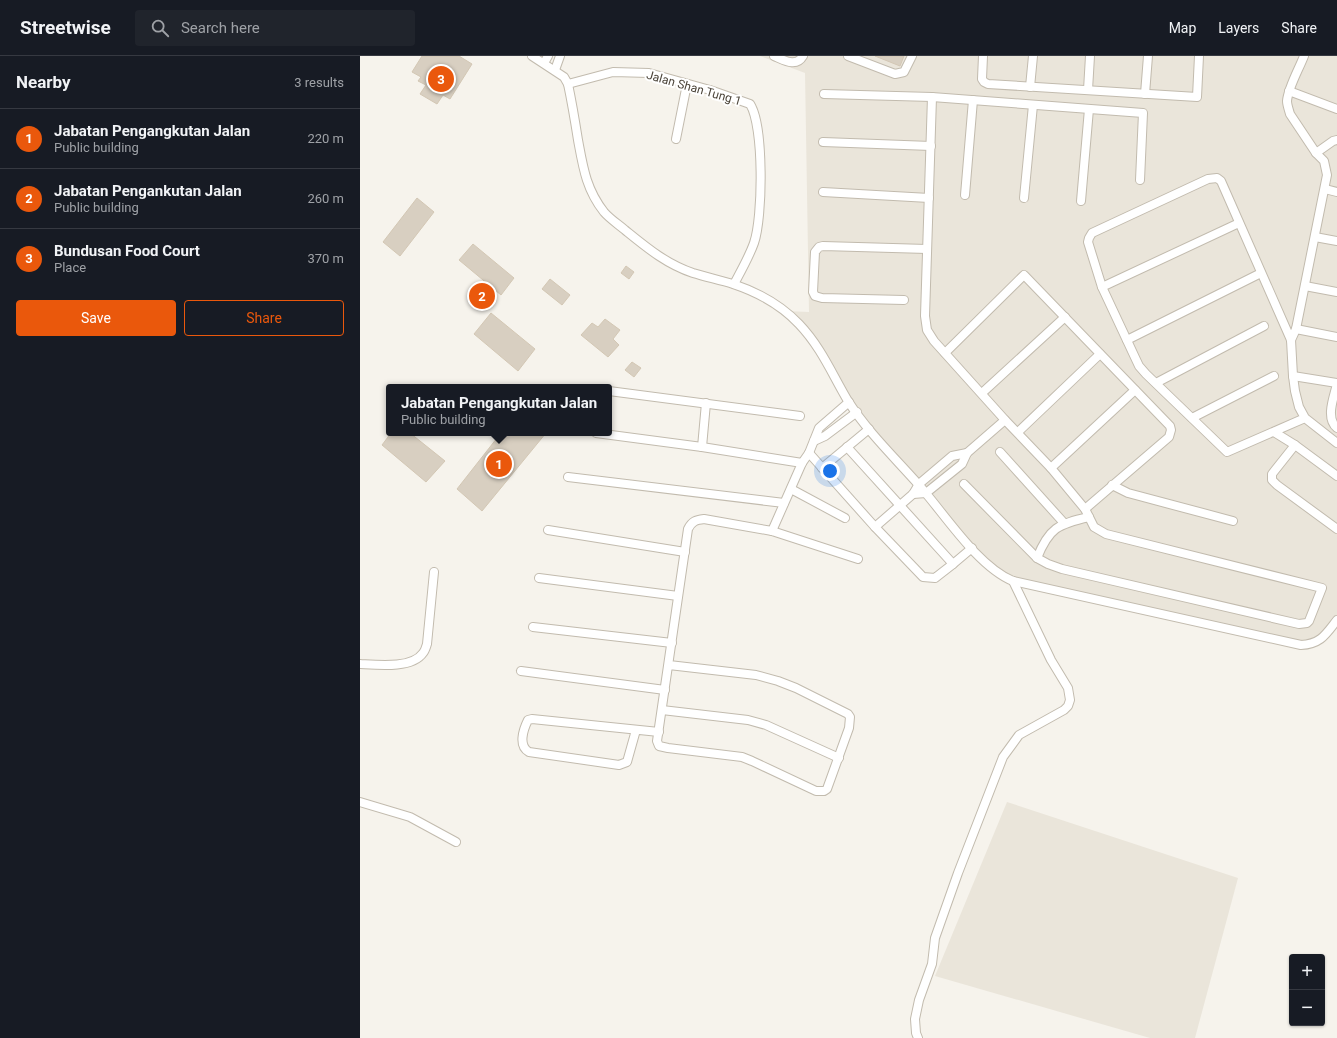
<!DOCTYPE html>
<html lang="en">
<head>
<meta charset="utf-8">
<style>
	body { margin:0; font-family:Roboto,sans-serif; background:#20242c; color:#f1f3f6 }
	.controls { position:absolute; right:12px; bottom:12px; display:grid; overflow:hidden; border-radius:4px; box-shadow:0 1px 3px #0004 }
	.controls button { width:36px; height:36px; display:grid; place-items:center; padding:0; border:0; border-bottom:1px solid #363941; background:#171b24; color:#f1f3f6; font:20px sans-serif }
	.you { position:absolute; left:470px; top:415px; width:14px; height:14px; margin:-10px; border:3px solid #fff; border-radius:50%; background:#1a73e8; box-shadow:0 0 0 6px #1a73e833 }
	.badge { display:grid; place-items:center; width:26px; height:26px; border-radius:50%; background:#ea580c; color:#fff; font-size:13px; font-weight:700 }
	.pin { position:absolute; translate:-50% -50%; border:2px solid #fff; box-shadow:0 1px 4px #0006 }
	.popup { position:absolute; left:26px; top:328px; width:226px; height:52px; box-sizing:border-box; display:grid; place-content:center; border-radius:4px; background:#171b24; filter:drop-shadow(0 1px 3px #0005); font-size:13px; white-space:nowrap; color:#9ea1a6 }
	.popup b { font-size:15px; color:#f1f3f6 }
	.popup::after { content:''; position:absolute; left:50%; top:100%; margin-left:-8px; border:8px solid transparent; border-top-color:#171b24 }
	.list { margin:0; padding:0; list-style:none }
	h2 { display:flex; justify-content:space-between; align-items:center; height:52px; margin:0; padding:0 16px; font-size:17px }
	h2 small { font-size:13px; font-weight:400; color:#9ea1a6 }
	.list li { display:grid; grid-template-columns:26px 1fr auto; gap:12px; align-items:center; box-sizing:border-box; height:60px; padding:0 16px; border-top:1px solid #363941 }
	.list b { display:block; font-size:15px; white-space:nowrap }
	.list p { margin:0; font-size:13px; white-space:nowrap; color:#9ea1a6 }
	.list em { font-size:13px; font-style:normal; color:#9ea1a6 }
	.actions { display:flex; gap:8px; padding:12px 16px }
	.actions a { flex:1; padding:9px 0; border:1px solid #ea580c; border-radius:4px; text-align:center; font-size:14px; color:#ea580c }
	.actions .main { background:#ea580c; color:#fff }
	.icon { flex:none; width:22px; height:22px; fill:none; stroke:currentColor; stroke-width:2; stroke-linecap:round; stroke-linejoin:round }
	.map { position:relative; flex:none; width:977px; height:982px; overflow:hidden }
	header { display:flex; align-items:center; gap:24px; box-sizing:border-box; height:56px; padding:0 20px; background:#171b24; border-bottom:1px solid #363941 }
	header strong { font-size:19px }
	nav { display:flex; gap:22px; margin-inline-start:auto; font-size:14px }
	.search { width:280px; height:36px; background:#20242c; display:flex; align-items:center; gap:10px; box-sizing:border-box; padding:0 14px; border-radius:4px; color:#9ea1a6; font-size:15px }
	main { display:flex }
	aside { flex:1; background:#171b24 }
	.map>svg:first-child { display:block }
	.residential { fill:#eae5da }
	.building { fill:#d8cfc1; stroke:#d3c7b4 }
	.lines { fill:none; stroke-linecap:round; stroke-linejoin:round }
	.street-casing { stroke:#c2bbae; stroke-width:10 }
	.street { stroke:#fff; stroke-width:8 }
	.labels { text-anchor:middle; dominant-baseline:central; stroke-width:4; stroke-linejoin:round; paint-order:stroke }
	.street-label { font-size:12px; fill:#4b4439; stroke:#fff }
</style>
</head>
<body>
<header>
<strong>Streetwise</strong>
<div class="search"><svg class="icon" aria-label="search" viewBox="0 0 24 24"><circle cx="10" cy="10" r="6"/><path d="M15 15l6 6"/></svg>Search here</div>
<nav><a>Map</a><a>Layers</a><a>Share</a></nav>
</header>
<main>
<aside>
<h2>Nearby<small>3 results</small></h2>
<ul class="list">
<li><span class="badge">1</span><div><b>Jabatan Pengangkutan Jalan</b><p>Public building</p></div><em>220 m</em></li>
<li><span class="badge">2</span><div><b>Jabatan Pengankutan Jalan</b><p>Public building</p></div><em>260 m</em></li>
<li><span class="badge">3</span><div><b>Bundusan Food Court</b><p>Place</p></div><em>370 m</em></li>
</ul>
<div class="actions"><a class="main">Save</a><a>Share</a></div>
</aside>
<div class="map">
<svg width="977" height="982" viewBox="0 0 977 982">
	<rect width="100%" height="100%" fill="#f6f3ec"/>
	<g class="residential">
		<polygon points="400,0 977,0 977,564 948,589 675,530 633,514 509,373 466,304 425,255 449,256 445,17"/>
		<polygon points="647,746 878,822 835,982 790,982 575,920"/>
	</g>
	<g class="building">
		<polygon points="62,0 99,0 112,8 90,43 83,39 77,48 60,38 66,29 58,25 61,21 52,16"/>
		<polygon points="515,0 544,0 540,10"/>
		<polygon points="57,142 74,156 40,200 23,186"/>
		<polygon points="113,188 154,222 141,239 99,204"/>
		<polygon points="266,210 274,216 269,223 261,217"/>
		<polygon points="190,223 210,239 202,249 182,233"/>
		<polygon points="131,257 175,293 158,315 114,278"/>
		<polygon points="245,263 260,274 253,283 259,289 248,301 221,279 232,267 238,271"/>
		<polygon points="272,306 281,312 274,321 265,314"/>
		<polygon points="31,377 50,377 85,405 66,426 22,389"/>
		<polygon points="131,377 186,377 122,455 97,433 137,382"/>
	</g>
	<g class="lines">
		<g class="street-casing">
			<g id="street">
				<path d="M172,0L204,21L208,28C212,47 215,65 218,84C223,111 226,133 244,156C250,163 258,168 265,174C286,191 306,208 333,217C346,221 360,224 373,228C397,236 422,250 439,268C461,291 472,318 488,345C507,375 534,401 558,428C584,457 617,510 653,525L941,589C961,588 966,578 977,564"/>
				<path d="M414,0C424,4 436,12 443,0"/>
				<polyline points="488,0 535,18 544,16 552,0"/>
				<polyline points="623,0 622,23 624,26 628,28 837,41 839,0"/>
				<polyline points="184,7 188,0"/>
				<polyline points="195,14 200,0"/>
				<path d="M208,28L253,16L289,17L350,34L390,48C404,70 403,161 394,187C389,201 381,215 374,228"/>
				<polyline points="670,31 673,0"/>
				<polyline points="728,34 730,0"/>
				<polyline points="929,35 977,53"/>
				<polyline points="464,38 572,41 783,57 780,124"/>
				<polyline points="785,38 788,0"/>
				<polyline points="572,41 565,260 567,274 574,285 645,364 691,412 725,453 734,471 746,478 962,532 949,565 947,567 939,568 702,513 688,508 677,502 604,428"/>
				<polyline points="316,83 327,28"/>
				<polyline points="463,86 571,90"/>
				<polyline points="956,97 973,85 977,84"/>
				<polyline points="965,133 977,136"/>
				<polyline points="463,136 569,142"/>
				<polyline points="605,139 613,44"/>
				<polyline points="664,142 673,49"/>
				<polyline points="721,145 729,53"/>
				<polyline points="955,181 977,185"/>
				<polyline points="945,230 977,236"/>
				<polyline points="742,231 879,167"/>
				<polyline points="544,244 462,242 455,240 453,236 455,196 459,191 463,190 567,193"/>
				<polyline points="936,273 977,281"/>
				<polyline points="767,284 901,217"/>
				<path d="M931,284L936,273L967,119L964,105L956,97L930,58C929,54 927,49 927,45C928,32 939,13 944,0"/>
				<polyline points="585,297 664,219 810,370 811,374 809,381 725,453"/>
				<polyline points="933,320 977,327"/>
				<polyline points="796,327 904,270"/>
				<path d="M977,328C974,341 965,362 977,372"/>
				<polyline points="249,335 440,360"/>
				<polyline points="622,337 705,261"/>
				<polyline points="832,362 914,320"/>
				<polyline points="945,362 867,396 786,318 779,310 742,231 728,186 729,182 732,177 848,123 857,122 861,125 931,284 933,320 935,335 939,351 945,362 977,387"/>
				<polyline points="658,376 740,298"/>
				<polyline points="914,376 935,389 977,420"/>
				<polyline points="236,377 342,391 442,407"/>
				<polyline points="454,385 465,380 497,356"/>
				<polyline points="935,389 912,418 912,424 917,429 977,473"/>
				<polyline points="342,391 346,347"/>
				<polyline points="487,391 593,508"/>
				<polyline points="640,396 704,467"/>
				<polyline points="449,397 515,471 563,521 575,522 593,508 612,492"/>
				<polyline points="462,412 509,373"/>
				<polyline points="691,412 775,334"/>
				<polyline points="208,421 424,447"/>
				<polyline points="752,429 768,437 873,465"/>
				<polyline points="431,433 485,462"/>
				<polyline points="553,438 566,437 602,408 607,397 645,364"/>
				<polyline points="515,471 553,438 559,428 592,400 607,397"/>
				<polyline points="188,474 325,496"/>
				<polyline points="412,475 442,407 449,397 459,372 489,346"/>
				<path d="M677,502C689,472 698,468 729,461"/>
				<polyline points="179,522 318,540"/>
				<polyline points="173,571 312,587"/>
				<path d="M0,608C17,609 52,613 63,597C65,595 66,591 67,588L74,516"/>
				<path d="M309,609L396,619L418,625L436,632L488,658L490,661L489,672L467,733L464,735H456L392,705L382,701L308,692L299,690L297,685L328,473C332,465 336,464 344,463L412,475L498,503"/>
				<polyline points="161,615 305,634"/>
				<polyline points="302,654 388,664 406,669 479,702"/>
				<path d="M276,674L267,706L259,709L169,696C158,690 163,674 168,664L172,663L299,676"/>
				<polyline points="0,746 50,761 96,786"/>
				<polyline points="558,982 556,977 555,963 559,944 572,908 575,882 598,817 643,701 659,679 704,654 708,650 710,644 708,632 691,604 653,525"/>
			</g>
		</g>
		<use href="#street" class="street"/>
	</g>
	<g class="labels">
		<g class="street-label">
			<text transform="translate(334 32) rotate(16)">Jalan Shan Tung 1</text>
		</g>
	</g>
</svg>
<div class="controls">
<button>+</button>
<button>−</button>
</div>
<div class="you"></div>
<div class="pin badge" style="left:139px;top:408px">1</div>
<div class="popup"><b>Jabatan Pengangkutan Jalan</b>Public building</div>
<div class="pin badge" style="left:122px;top:240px">2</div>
<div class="pin badge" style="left:81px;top:23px">3</div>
</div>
</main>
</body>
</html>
